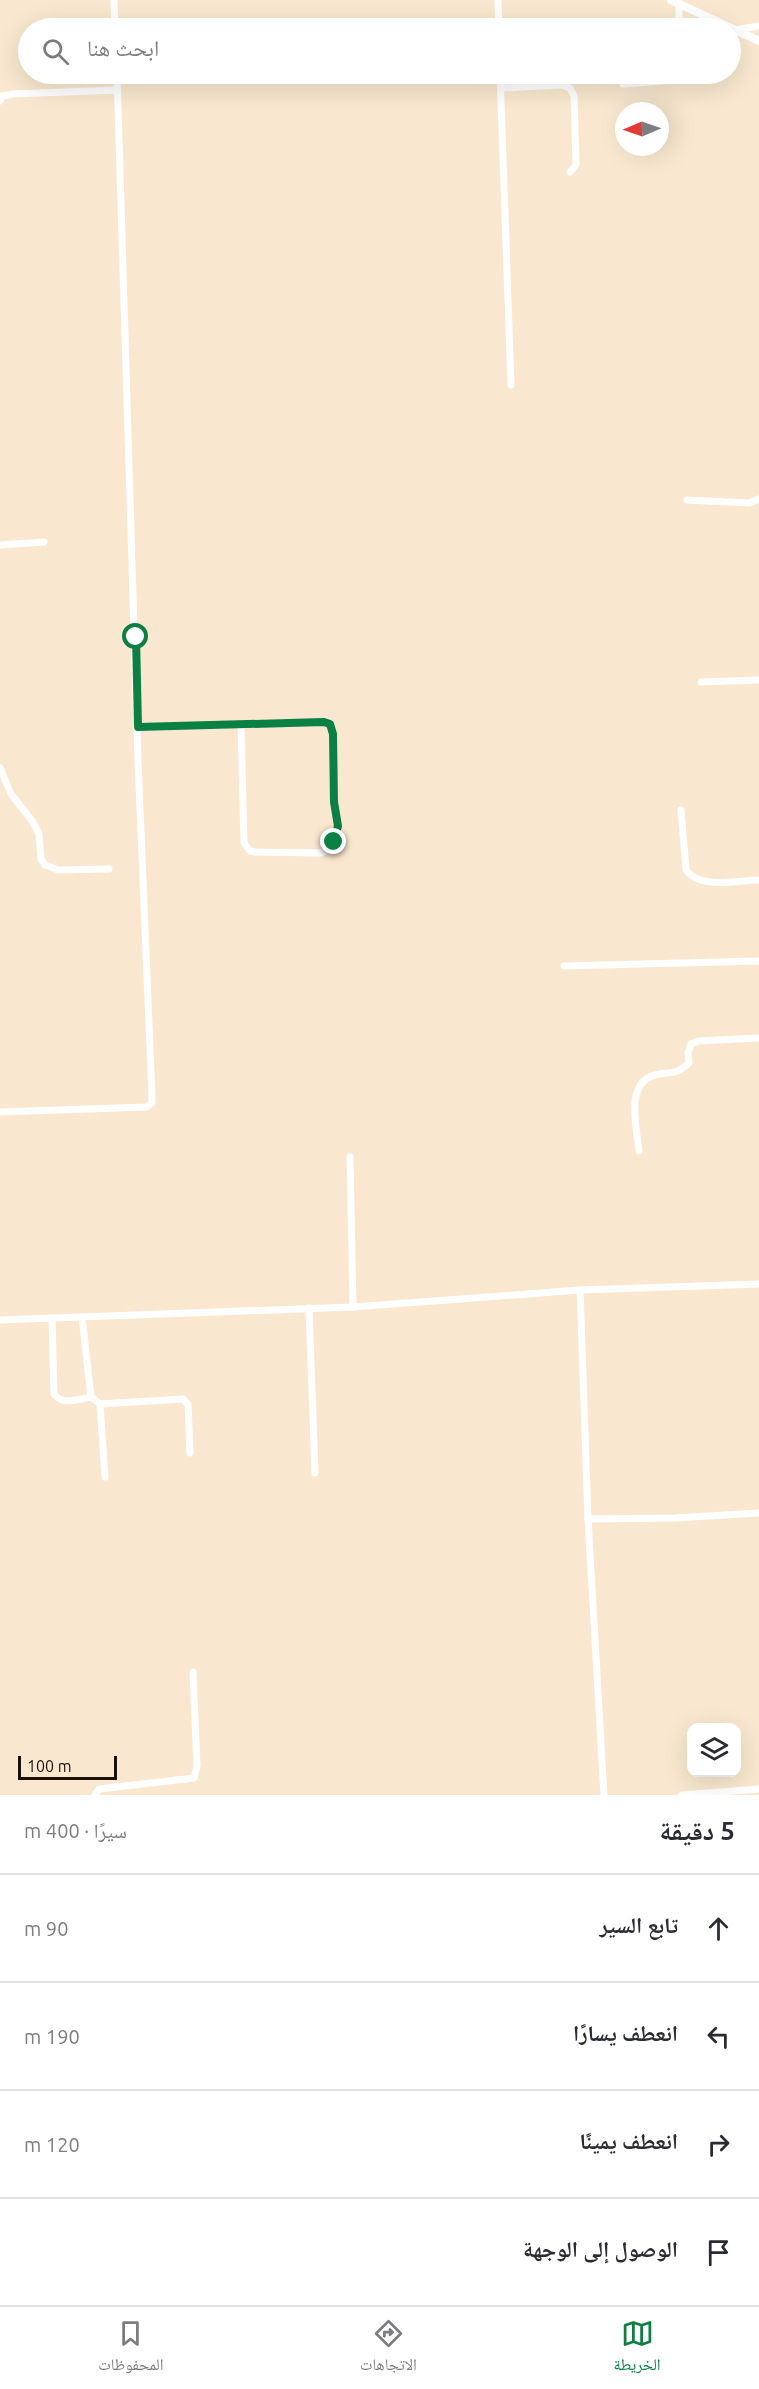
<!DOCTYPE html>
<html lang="ar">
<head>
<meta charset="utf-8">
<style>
	body { margin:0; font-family:Ubuntu,"Noto Naskh Arabic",sans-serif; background:#f7f7f7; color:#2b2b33; direction:rtl }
	.controls { position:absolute; right:18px; bottom:18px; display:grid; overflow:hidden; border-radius:12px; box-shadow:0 6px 24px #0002 }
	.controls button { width:54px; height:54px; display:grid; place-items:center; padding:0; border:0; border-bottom:2px solid #e1e1e2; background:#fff; color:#2b2b33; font:30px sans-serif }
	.compass { position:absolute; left:615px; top:102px; width:54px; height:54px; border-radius:50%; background:#fff; box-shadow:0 6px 24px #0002; rotate:268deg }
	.scale { position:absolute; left:18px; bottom:15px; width:99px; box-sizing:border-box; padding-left:6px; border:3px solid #18120a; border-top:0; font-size:16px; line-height:21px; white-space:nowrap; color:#18120a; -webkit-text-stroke:4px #f9e8cf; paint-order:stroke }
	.stop { position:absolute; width:18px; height:18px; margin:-14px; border:4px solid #0b8043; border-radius:50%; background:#fff }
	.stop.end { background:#0b8043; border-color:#fff; box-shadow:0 2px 6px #0008 }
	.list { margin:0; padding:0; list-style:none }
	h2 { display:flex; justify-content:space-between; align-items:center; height:78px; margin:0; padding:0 24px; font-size:26px }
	h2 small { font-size:20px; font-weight:400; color:#7c7c81 }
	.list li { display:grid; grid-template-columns:39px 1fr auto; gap:18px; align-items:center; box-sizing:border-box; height:108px; padding:0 24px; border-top:2px solid #e1e1e2 }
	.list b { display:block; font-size:22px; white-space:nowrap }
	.list em { font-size:20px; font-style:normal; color:#7c7c81 }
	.icon { flex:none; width:33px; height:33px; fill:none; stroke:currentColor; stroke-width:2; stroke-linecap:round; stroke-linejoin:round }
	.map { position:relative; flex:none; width:759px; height:1795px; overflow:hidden; direction:ltr }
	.search { position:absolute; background:#fff; box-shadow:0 6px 24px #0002; left:18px; right:18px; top:18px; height:66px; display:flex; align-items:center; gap:15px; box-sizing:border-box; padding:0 21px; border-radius:33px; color:#7c7c81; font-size:22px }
	.sheet { height:510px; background:#fff }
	nav { display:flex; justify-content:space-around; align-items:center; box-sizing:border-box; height:84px; border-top:2px solid #e1e1e2; background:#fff; font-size:16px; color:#7c7c81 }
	nav a { display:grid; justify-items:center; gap:3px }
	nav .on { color:#0b8043 }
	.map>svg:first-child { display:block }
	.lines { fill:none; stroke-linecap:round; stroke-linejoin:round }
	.minor { stroke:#fff; stroke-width:7 }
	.tertiary { stroke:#fff; stroke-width:8 }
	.route { stroke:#0b8043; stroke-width:8 }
</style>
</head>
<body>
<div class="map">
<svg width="759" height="1795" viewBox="0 0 759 1795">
	<rect width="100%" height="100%" fill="#f9e8cf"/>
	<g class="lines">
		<g class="minor">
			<polyline points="114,0 115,28"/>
			<polyline points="498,0 499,28"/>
			<polyline points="679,4 679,28"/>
			<polyline points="735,30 759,26"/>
			<polyline points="500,74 511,385"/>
			<polyline points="623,84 675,80 679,74"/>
			<polyline points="501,88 562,85 570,88 574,96 576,165 570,172"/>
			<polyline points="0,101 2,96 12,94 117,90"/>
			<polyline points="687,500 749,503 759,499"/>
			<polyline points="0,545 44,542"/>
			<polyline points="701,682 759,680"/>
			<polyline points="138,727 324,722 330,724 333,734 334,802 338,826 338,835 329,849 321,853 255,852 250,851 244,843 241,725"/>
			<polyline points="0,768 11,794 33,822 39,834 41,859 45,865 58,870 109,869"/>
			<path d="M681,810L686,870C700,890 737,880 759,880"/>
			<polyline points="564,966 759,961"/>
			<polyline points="0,1112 146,1107 152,1103 152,1097 138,760 117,74"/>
			<path d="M639,1151C637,1129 624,1083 655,1075C672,1071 674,1076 689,1063L688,1053L691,1044L698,1041L759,1038"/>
			<polyline points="350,1157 353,1307"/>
			<polyline points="580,1290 588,1519 604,1795"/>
			<polyline points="309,1308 315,1473"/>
			<polyline points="82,1317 91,1397 100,1404 183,1399 188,1404 190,1453"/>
			<path d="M52,1318L54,1394C63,1406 78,1399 91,1397"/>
			<polyline points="0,1320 353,1307 580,1290 759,1284"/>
			<polyline points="100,1404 105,1477"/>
			<polyline points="588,1519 675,1518 759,1513"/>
			<polyline points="95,1795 99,1789 194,1778 197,1766 193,1672"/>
			<polyline points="682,1795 759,1789"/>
		</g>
		<polyline class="tertiary" points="671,0 759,41"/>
	</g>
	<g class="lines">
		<polyline class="route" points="136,637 138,727 324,722 330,724 333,734 334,802 338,826 334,842"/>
	</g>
</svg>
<div class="controls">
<button><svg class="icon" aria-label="layers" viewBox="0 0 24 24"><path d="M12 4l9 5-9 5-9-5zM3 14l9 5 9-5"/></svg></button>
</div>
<svg class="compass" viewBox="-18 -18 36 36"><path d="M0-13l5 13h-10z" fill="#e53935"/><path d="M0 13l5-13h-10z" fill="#7c7c81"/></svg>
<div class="scale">100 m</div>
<div class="stop" style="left:136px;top:637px"></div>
<div class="stop end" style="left:334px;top:842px"></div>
<div class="search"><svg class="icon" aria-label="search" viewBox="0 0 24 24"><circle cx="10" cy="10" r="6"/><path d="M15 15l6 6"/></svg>ابحث هنا</div>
</div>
<section class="sheet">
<h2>5 دقيقة<small>سيرًا · 400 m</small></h2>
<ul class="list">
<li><svg class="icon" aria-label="ahead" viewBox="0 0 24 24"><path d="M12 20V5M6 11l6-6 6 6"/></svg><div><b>تابع السير</b></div><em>90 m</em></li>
<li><svg class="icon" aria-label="left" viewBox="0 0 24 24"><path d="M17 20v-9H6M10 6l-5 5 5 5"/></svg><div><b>انعطف يسارًا</b></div><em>190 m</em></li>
<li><svg class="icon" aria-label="right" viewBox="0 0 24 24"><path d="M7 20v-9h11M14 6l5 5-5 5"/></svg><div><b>انعطف يمينًا</b></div><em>120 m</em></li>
<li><svg class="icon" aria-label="arrive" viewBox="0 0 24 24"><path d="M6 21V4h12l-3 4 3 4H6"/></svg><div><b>الوصول إلى الوجهة</b></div></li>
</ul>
</section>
<nav>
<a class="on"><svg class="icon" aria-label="map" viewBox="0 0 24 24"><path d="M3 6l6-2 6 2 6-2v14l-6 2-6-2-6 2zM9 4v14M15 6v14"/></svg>الخريطة</a>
<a><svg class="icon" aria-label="directions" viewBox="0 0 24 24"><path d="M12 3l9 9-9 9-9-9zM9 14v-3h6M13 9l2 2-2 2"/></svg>الاتجاهات</a>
<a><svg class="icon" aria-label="saved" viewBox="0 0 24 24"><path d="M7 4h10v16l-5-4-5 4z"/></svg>المحفوظات</a>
</nav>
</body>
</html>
